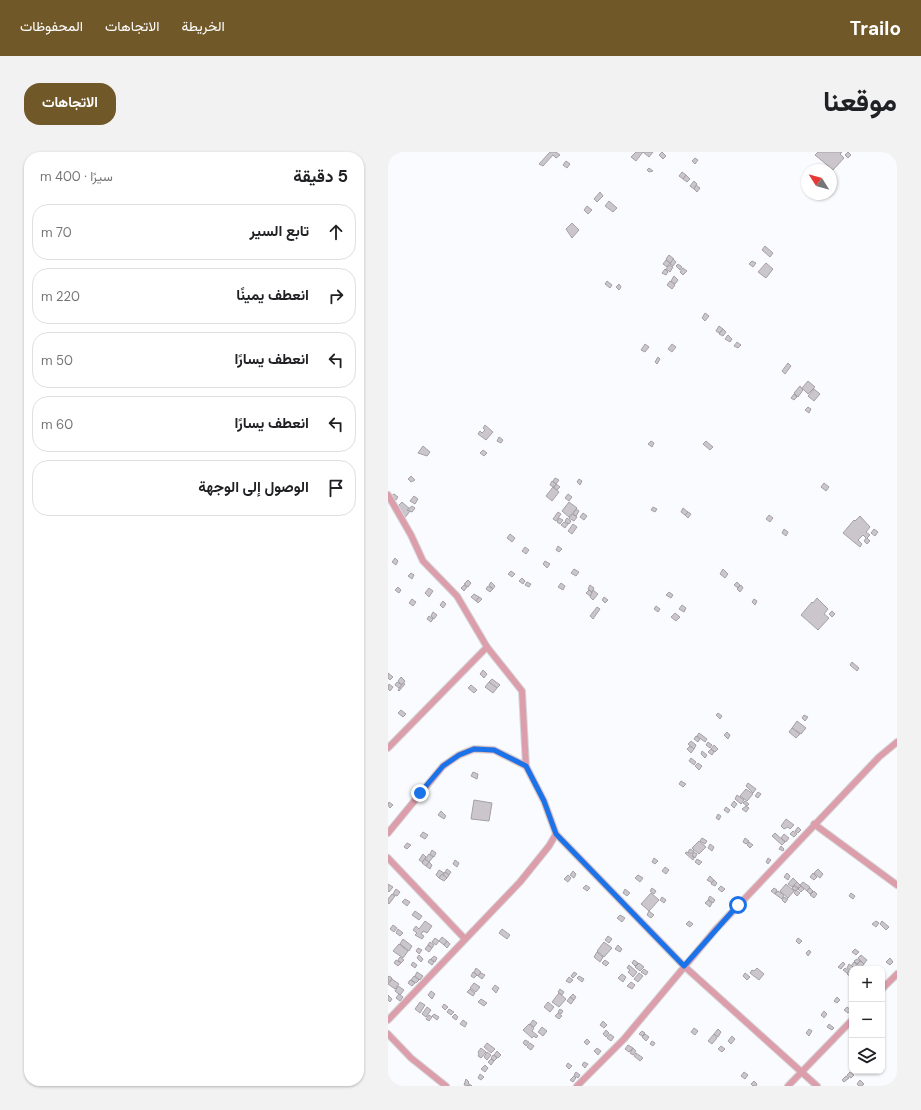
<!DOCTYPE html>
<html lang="ar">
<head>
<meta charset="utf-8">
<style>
	body { margin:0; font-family:"DM Sans",Vazirmatn,sans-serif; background:#f2f2f2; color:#202124; direction:rtl }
	.controls { position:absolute; right:12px; bottom:12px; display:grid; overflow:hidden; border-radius:8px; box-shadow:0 1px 3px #0004 }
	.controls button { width:36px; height:36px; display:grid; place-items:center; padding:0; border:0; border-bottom:1px solid #e0e0e0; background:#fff; color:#202124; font:20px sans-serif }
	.compass { position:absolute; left:413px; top:12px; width:36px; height:36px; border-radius:50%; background:#fff; box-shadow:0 1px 3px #0004; rotate:307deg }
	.stop { position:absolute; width:12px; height:12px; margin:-9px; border:3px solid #1a73e8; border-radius:50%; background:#fff }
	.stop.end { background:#1a73e8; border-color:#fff; box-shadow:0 1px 4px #0008 }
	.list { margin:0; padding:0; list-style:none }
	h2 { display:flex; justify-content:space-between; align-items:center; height:52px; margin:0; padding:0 16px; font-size:17px }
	h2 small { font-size:13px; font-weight:400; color:#757577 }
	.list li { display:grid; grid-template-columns:26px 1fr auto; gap:12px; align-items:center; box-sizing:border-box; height:56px; margin:0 8px 8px; padding:0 8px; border:1px solid #e0e0e0; border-radius:16px }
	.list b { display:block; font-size:15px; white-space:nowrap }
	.list em { font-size:13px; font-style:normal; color:#757577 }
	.icon { flex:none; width:22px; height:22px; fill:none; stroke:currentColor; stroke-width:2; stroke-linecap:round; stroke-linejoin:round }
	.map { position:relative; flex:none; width:509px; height:934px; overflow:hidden; direction:ltr; border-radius:16px }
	header { display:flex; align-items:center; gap:24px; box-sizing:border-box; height:56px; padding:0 20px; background:#715829; color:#fff }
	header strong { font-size:19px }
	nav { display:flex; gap:22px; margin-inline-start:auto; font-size:14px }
	.intro { display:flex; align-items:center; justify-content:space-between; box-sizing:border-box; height:96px; padding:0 24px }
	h1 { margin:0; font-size:28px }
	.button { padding:10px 18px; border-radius:16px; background:#715829; color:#fff; font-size:14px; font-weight:700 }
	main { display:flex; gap:24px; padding:0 24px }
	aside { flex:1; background:#fff; border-radius:16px; box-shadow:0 1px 3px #0004 }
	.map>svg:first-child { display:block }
	.building { fill:#cbc6cc; stroke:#a5a0a6 }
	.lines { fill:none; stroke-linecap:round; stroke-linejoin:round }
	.street-casing { stroke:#d5d7d9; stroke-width:8 }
	.street { stroke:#dd9eab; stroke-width:6 }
	.route { stroke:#1a73e8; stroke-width:5 }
</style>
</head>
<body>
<header>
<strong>Trailo</strong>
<nav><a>الخريطة</a><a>الاتجاهات</a><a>المحفوظات</a></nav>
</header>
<div class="intro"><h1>موقعنا</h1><a class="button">الاتجاهات</a></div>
<main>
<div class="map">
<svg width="509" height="934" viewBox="0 0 509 934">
	<rect width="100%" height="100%" fill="#f9fbfe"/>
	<g class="building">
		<polygon points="162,0 168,0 172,3 168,6 165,3 155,14 151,12"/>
		<polygon points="248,0 255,0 248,9 243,5"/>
		<polygon points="255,0 265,0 261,5"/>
		<polygon points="274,0 278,4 275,7 271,3"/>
		<polygon points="430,0 454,0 452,2 456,6 445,18 427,3"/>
		<polygon points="460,0 463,3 460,6 457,3"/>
		<polygon points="307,6 310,8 307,12 304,9"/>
		<polygon points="178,9 182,12 179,16 175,13"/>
		<polygon points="261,16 265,19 261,20 259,18"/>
		<polygon points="294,20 298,23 295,27 291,24"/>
		<polygon points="298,23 302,27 299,30 295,27"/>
		<polygon points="306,29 309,32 306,37 302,34"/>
		<polygon points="308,33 312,36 309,40 306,37"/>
		<polygon points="212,40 215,44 209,50 206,47"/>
		<polygon points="221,49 229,56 225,60 217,54"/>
		<polygon points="199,54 204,58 200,62 196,58"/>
		<polygon points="184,71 191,78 184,86 178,77"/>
		<polygon points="377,94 385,101 382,105 374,98"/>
		<polygon points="281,103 286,107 282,111 278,107"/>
		<polygon points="285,107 288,110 285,114 282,112"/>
		<polygon points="278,108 282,111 279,115 275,112"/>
		<polygon points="364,109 368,111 365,115 361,112"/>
		<polygon points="378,111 385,117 378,126 370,120"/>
		<polygon points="290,112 294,115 292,118 288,114"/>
		<polygon points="281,113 285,115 282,120 278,117"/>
		<polygon points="295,116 299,119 295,123 292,120"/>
		<polygon points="277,117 280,120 278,123 274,121"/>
		<polygon points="286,124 290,128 287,132 283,129"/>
		<polygon points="219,129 224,133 222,136 217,132"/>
		<polygon points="282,129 287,133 284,137 279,133"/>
		<polygon points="231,132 233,135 231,138 228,135"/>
		<polygon points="317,161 321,164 317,169 314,166"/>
		<polygon points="331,174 335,177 331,181 328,179"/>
		<polygon points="335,177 338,180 335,184 331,182"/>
		<polygon points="340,183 344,187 342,190 337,187"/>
		<polygon points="349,190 353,193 350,196 346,194"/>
		<polygon points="257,192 261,195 257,200 253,198"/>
		<polygon points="284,192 288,195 284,200 280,197"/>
		<polygon points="270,205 272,207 269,212 267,210"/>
		<polygon points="400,211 403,214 397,222 394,219"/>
		<polygon points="420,229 427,235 420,242 414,236"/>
		<polygon points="412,234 415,238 410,245 406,241"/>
		<polygon points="426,237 432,242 426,249 420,244"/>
		<polygon points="406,242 409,245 406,248 403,246"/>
		<polygon points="420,255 423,257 421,261 417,258"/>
		<polygon points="97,273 105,280 98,288 90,282 92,279 94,281 97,278 95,276"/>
		<polygon points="111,285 115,288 113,291 109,289"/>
		<polygon points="263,289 266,291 264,295 260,292"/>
		<polygon points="318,289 325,295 322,298 315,292"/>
		<polygon points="35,294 42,300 39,304 30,301"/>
		<polygon points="95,298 99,301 96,304 92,301"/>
		<polygon points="23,324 27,328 23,330 20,327"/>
		<polygon points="167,326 171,328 168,332 165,329"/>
		<polygon points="191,327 194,329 192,333 189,330"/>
		<polygon points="164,329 168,332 166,335 162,333"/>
		<polygon points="436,331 441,335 438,339 433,335"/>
		<polygon points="168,332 172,335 169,338 166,336"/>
		<polygon points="165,335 171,340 164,349 158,344"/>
		<polygon points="6,342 10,345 8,348 3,344"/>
		<polygon points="180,342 184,345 181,349 177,346"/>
		<polygon points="26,344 30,347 27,352 22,349"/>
		<polygon points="14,350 23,358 15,368 6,358"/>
		<polygon points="181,350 189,356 181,365 174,359"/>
		<polygon points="24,354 27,356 24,360 19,358"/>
		<polygon points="265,355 269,357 267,360 263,358"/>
		<polygon points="295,356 300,360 297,363 293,360"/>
		<polygon points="188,357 191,359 188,364 185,362"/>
		<polygon points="170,360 173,362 168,369 165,367"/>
		<polygon points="300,360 303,362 300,366 297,363"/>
		<polygon points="195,361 199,364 196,368 192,365"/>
		<polygon points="184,362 189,365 186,369 181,366"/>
		<polygon points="381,363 385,366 382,370 378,367"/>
		<polygon points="472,364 482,375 478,380 482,383 479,386 482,389 479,392 476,389 478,386 475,383 470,388 474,392 472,395 455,381 466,368 467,369"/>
		<polygon points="171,366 175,368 172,372 169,370"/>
		<polygon points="179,366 183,369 181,372 177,369"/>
		<polygon points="176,370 180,372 177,376 173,373"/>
		<polygon points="185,372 189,375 184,382 180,379"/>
		<polygon points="396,377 400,380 398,384 394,381"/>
		<polygon points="486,377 490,380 487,384 483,381"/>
		<polygon points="122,382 127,386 124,390 119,386"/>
		<polygon points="170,394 174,397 171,400 168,398"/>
		<polygon points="137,395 141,398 138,402 134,399"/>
		<polygon points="7,406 10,409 8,413 4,410"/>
		<polygon points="157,409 162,412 159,416 155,412"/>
		<polygon points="186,417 191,420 188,424 183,421"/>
		<polygon points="335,417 340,422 337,426 332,422"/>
		<polygon points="123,419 127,422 124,425 120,422"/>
		<polygon points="23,421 26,423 24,427 20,424"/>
		<polygon points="134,426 137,429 135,432 131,429"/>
		<polygon points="80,428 83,431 80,435 76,432"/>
		<polygon points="103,430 107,434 105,437 101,433"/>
		<polygon points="139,430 143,432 141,435 137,433"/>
		<polygon points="349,430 352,433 350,436 346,433"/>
		<polygon points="173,431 177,434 175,438 170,435"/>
		<polygon points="76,433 79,435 76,439 73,436"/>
		<polygon points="202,433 206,436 204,440 200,437"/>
		<polygon points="353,433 355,436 352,440 349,437"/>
		<polygon points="100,434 105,437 102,440 98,437"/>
		<polygon points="10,435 13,438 11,441 7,438"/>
		<polygon points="41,436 45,439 41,445 37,441"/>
		<polygon points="201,438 204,441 202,444 198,441"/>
		<polygon points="205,438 210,442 205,448 202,445"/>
		<polygon points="281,440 285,443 283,446 278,443"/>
		<polygon points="86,442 91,445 88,449 83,445"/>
		<polygon points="91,445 94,447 90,451 88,449"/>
		<polygon points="216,445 220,448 217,451 214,448"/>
		<polygon points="429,446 440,457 436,462 441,466 430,478 413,463 424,450 425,451"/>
		<polygon points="24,447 28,450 25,454 21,451"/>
		<polygon points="366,447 369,449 367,453 364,450"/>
		<polygon points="55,449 58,452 55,456 52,453"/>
		<polygon points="294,453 298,456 296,460 291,457"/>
		<polygon points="268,454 272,457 270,460 266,457"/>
		<polygon points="209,455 212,457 205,467 202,464"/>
		<polygon points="444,459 447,462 444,465 441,462"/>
		<polygon points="45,460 49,463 46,467 43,464"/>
		<polygon points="287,461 292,465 288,469 283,465"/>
		<polygon points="41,464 45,467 43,470 39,467"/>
		<polygon points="464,510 471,516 469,519 462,513"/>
		<polygon points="95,518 99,522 96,526 92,522"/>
		<polygon points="0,521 5,525 2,528 0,526"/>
		<polygon points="13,525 17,529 14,533 10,529"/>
		<polygon points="104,527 112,533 109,536 101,530"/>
		<polygon points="9,530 14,533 11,536 7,533"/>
		<polygon points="101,530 109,536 105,541 97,535"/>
		<polygon points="15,531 17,532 11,539 10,538"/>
		<polygon points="1,532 5,535 2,539 0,537"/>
		<polygon points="83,533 89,538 86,541 80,536"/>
		<polygon points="13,558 18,562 15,565 10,561"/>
		<polygon points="330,561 334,564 332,567 328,563"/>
		<polygon points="416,563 420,565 417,569 414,566"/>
		<polygon points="409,569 418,576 413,582 404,576"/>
		<polygon points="404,576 412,582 408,586 401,580"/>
		<polygon points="339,580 342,583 340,587 336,583"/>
		<polygon points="311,581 319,587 317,590 309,584"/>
		<polygon points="308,584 312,587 310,590 306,587"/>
		<polygon points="303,589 308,593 306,597 300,592"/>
		<polygon points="320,590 324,593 322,596 318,593"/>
		<polygon points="326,593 330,597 327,600 323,597"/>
		<polygon points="302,594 306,597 303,601 299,597"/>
		<polygon points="323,597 326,600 324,603 320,600"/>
		<polygon points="314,599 319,603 317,606 313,602"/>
		<polygon points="303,606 308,610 306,613 301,609"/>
		<polygon points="310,611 314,614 311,618 307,614"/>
		<polygon points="85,620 90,622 89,627 83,624"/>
		<polygon points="293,629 298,632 295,635 291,632"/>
		<polygon points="360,631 368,637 365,641 358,634"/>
		<polygon points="358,637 365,642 359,649 352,644"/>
		<polygon points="370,640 373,642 370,646 367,644"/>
		<polygon points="349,643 356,648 353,652 347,647"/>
		<polygon points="86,648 104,651 101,669 83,667"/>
		<polygon points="346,649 349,652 346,656 343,653"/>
		<polygon points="357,649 361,652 359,654 355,651"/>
		<polygon points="1,650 5,653 2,656 0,653"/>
		<polygon points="358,654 361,656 358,660 354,657"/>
		<polygon points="338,655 342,658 340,661 336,658"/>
		<polygon points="53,659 58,664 56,667 50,663"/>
		<polygon points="330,662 333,664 331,668 328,666"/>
		<polygon points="398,667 406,673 402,677 400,675 396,677 393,674"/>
		<polygon points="410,675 413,678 410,681 407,679"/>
		<polygon points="405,679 409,682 406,685 402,682"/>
		<polygon points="35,680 40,683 37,687 32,684"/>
		<polygon points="387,681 397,690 394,693 384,684"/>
		<polygon points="396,682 401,686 398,690 393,686"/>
		<polygon points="314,686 319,689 317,692 312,689"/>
		<polygon points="357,686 361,689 358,692 355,690"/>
		<polygon points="311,689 318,695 311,702 304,696"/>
		<polygon points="361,690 365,693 362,696 359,693"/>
		<polygon points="19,691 23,693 19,697 16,695"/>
		<polygon points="322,692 326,695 324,699 320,696"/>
		<polygon points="393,694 396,697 395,699 391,697"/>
		<polygon points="302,697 306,699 304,702 300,700"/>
		<polygon points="44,698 48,701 46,705 42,702"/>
		<polygon points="299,700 306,706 305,708 297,701"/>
		<polygon points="306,700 309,702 307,706 304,703"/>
		<polygon points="35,702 38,705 34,710 31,708"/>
		<polygon points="41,702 45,705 41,710 37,707"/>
		<polygon points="266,706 270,709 267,712 264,710"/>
		<polygon points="380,706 383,708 380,712 378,710"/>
		<polygon points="37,707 41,710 38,714 34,711"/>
		<polygon points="309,707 314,710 311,713 307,710"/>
		<polygon points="67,708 71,711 69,715 65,712"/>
		<polygon points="41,710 44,713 42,717 38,714"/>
		<polygon points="277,715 281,718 278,722 274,719"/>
		<polygon points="59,717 63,720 61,723 57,720"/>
		<polygon points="430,717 435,722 432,726 426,721"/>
		<polygon points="51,718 56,721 51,726 48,723"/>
		<polygon points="185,719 188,722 186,726 182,723"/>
		<polygon points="57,720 61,723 59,726 55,723"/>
		<polygon points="399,721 402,724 400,728 396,725"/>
		<polygon points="425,721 429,725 426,728 422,725"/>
		<polygon points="54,722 59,726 56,729 51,726"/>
		<polygon points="180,723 183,726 180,730 176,727"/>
		<polygon points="250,723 255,726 252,730 247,726"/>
		<polygon points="322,724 326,728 324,731 319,728"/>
		<polygon points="405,726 409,730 404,735 400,732"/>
		<polygon points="326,728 329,731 327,734 323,732"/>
		<polygon points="409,730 412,733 410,736 406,733"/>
		<polygon points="415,730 422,735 419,739 412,733"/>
		<polygon points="0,732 5,735 1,740 0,739"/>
		<polygon points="398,732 406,739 400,746 392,739"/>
		<polygon points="198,733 202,736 199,739 195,736"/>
		<polygon points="333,734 337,737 334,740 330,737"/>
		<polygon points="406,734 410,737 407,739 404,736"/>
		<polygon points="413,734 416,737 413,740 410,737"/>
		<polygon points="264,736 268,739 266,742 262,739"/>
		<polygon points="386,736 389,738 387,742 383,739"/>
		<polygon points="422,736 425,739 422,742 419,739"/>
		<polygon points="8,737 12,740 9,744 5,742"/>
		<polygon points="237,737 242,741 239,744 235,741"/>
		<polygon points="408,738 412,741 409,744 406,741"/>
		<polygon points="390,739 396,743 394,747 387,742"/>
		<polygon points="426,739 429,742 426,746 422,743"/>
		<polygon points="263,741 271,748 261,759 253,752"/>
		<polygon points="463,741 467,744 465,747 461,744"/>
		<polygon points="4,742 7,744 1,752 0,751 0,747"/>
		<polygon points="322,744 327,748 325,751 320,747"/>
		<polygon points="274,745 278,748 276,751 272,748"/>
		<polygon points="396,745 400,747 397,751 394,748"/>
		<polygon points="17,747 22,750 19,754 14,750"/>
		<polygon points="320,748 324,751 322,755 317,751"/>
		<polygon points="27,759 34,764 31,768 24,763"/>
		<polygon points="261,759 266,763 263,766 259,763"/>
		<polygon points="232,763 237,766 234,770 229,766"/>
		<polygon points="37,769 44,774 39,781 35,779 34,781 33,782 36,784 34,787 27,783 29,781 25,778 28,774 31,777"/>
		<polygon points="301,769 305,772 302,775 298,772"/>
		<polygon points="488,769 491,771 488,775 484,772"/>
		<polygon points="494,769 501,775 498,778 492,772"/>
		<polygon points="5,773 9,776 6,780 2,777"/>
		<polygon points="10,777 15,781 12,784 8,781"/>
		<polygon points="114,777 122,783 119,787 111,781"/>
		<polygon points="220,784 224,787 221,791 217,788"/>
		<polygon points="54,785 59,789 56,793 51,789"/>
		<polygon points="47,786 51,789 48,793 44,790"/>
		<polygon points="410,786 414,789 411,792 408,789"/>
		<polygon points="15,787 24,794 21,799 12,792"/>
		<polygon points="59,789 62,792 59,796 56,793"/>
		<polygon points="42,790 46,793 44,796 40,793"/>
		<polygon points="216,790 224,796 216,805 209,799"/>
		<polygon points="11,792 20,799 15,806 5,799"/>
		<polygon points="40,793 44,796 41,800 37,797"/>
		<polygon points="230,793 234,797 232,800 227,797"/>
		<polygon points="30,796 34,798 31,802 28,799"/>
		<polygon points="467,797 471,800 468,803 464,800"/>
		<polygon points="421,798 423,800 420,804 418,801"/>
		<polygon points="209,800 215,805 212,810 206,805"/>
		<polygon points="31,803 35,807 33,810 29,806"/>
		<polygon points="473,803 479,808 476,812 470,806"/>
		<polygon points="46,804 49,806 47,810 43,807"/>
		<polygon points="12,805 16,808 13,811 10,808"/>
		<polygon points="502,806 505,810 502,813 498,810"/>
		<polygon points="42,807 46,810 44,813 40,810"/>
		<polygon points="469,807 472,809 469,812 466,809"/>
		<polygon points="8,808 13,811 10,814 6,811"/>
		<polygon points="217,808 221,811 218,814 214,811"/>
		<polygon points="246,808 250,811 247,814 244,811"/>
		<polygon points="472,809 476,812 472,817 467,817 463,814 466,810 469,813"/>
		<polygon points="25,810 29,813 27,816 23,813"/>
		<polygon points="455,810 457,812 453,817 450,815"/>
		<polygon points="251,811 256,815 252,819 247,815"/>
		<polygon points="461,812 465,815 462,818 459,816"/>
		<polygon points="241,813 249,820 245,825 240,820 242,818 239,816"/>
		<polygon points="88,816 93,820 90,824 86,820"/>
		<polygon points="369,816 376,822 371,828 362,821 364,818 366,819"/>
		<polygon points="457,816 461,819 459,821 455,818"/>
		<polygon points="256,817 260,820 258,823 253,820"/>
		<polygon points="461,819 464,821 464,826 459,822"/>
		<polygon points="29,820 35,824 32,828 27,824"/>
		<polygon points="85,820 89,823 86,826 83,824"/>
		<polygon points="186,820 189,822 185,826 183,824"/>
		<polygon points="93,821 97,823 94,827 90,824"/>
		<polygon points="251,821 255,824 250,830 246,827"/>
		<polygon points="357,821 362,825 359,828 355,824"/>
		<polygon points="234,822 238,825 235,830 230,826"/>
		<polygon points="1,824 4,826 1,831 0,825"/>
		<polygon points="26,824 31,828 28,831 23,828"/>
		<polygon points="191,824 196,827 194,830 189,826"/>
		<polygon points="181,825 185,828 182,831 178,829"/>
		<polygon points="4,827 11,832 7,837 0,832"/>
		<polygon points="22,828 27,831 24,834 20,831"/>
		<polygon points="243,830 247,833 244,837 239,834"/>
		<polygon points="86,831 92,835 88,840 82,836"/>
		<polygon points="107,833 111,836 108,841 104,837"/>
		<polygon points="10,834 16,838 12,843 7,839"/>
		<polygon points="82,837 87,841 85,844 79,840"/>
		<polygon points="172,837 176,840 174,843 170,840"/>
		<polygon points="43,839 47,842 44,847 40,843"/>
		<polygon points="171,841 178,847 171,855 164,850"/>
		<polygon points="11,842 15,845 12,849 8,846"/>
		<polygon points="185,842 188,845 186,848 182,845"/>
		<polygon points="0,843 4,847 2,850 0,848"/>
		<polygon points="182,845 186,848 183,852 179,849"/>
		<polygon points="449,845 452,848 449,851 446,849"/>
		<polygon points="93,847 99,851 96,854 90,850"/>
		<polygon points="32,850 37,853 32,861 27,857"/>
		<polygon points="160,850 166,855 162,860 156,855"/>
		<polygon points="56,852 60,855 57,858 54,855"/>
		<polygon points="39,855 43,858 38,865 34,862"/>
		<polygon points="459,855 463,858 460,861 456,858"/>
		<polygon points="61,857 66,860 63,863 59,860"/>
		<polygon points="172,857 175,859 173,862 170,860"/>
		<polygon points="436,859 439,862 436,866 433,863"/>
		<polygon points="170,861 174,864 171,867 167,864"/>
		<polygon points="46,862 51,865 49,868 44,864"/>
		<polygon points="67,862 70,865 68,868 64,865"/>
		<polygon points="41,863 44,865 41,869 38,867"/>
		<polygon points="75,868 79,871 77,875 72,872"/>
		<polygon points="145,868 149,871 146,875 142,872"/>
		<polygon points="215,869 219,873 216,876 212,873"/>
		<polygon points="141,872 146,876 144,879 150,884 148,886 146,884 144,886 135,878"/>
		<polygon points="441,872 446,876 444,878 439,875"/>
		<polygon points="154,875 159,879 155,884 150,880"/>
		<polygon points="306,876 310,879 307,883 303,880"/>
		<polygon points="330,877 333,880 330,885 326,882"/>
		<polygon points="421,877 424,879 421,884 418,881"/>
		<polygon points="218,878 221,881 218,885 215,882"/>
		<polygon points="254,879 257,881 254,884 251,882"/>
		<polygon points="222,882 226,885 223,889 219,886"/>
		<polygon points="257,882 261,885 258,889 254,885"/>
		<polygon points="326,882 329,886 324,892 320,889"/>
		<polygon points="344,884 347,887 343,892 340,889"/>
		<polygon points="199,887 202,890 199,893 196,890"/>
		<polygon points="137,888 141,890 138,894 135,891"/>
		<polygon points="264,889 267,891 265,894 262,892"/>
		<polygon points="99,891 107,897 103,901 96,895"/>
		<polygon points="142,891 146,894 143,898 139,895"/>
		<polygon points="240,893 245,896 241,900 237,897"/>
		<polygon points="333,894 337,897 334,900 330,897"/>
		<polygon points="93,896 98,900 93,906 90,904 91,902 90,900"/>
		<polygon points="209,896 213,899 210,903 206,899"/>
		<polygon points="245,896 248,899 245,903 242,901"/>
		<polygon points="109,899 113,903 110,906 106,903"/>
		<polygon points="99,900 103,903 99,908 96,905"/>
		<polygon points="248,901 255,906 252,909 246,904"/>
		<polygon points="105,903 109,906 106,909 103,906"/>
		<polygon points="103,907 106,909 103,913 100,910"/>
		<polygon points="196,910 200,912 197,916 194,913"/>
		<polygon points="180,911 184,914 181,917 178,914"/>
		<polygon points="97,913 100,916 97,920 93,917"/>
		<polygon points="188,920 192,923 190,926 186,923"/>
		<polygon points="356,920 360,923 357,927 353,924"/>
		<polygon points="462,920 466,923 463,926 459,923"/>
		<polygon points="92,922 96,925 93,928 90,926"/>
		<polygon points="186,924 188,926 185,930 182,928"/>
		<polygon points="458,924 461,926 456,930 454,928"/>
		<polygon points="78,927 81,930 80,931 84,934 76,933"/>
		<polygon points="472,928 476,932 474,934 471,934 469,932"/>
		<polygon points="366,929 369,932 368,934 365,934 363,932"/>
	</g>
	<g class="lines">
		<g class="street-casing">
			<g id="street">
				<polyline points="0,343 23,383 35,409 69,444 99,495 134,539 138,614 156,649 168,682 296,814 429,934"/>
				<polyline points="0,596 99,495"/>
				<polyline points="426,672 509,733"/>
				<polyline points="0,681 55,614 71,603 86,597 106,598 138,614"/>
				<polyline points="0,706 77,787"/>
				<polyline points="494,837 509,822"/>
				<polyline points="0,868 132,730 161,694 168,682"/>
				<polyline points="0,882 23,906 58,934"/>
				<polyline points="189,934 236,887 328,777 491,605 509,590"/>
				<polyline points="400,934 464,868"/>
			</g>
		</g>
		<use href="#street" class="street"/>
	</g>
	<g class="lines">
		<polyline class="route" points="32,641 55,614 71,603 86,597 106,598 138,614 156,649 168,682 296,814 350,753"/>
	</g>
</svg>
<div class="controls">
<button>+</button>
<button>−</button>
<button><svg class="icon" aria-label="layers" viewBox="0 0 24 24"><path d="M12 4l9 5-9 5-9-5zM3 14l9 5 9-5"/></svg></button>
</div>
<svg class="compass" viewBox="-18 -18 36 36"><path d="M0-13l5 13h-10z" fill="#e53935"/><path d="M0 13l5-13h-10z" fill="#757577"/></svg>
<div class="stop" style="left:350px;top:753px"></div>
<div class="stop end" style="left:32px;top:641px"></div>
</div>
<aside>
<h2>5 دقيقة<small>سيرًا · 400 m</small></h2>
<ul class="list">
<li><svg class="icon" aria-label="ahead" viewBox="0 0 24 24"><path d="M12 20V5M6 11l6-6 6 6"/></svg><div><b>تابع السير</b></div><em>70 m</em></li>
<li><svg class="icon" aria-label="right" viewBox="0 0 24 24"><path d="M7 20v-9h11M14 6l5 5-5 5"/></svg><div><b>انعطف يمينًا</b></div><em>220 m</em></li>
<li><svg class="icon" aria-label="left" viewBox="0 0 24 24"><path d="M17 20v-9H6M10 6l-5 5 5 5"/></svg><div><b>انعطف يسارًا</b></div><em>50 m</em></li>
<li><svg class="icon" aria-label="left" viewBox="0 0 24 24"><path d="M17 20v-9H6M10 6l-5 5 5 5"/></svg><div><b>انعطف يسارًا</b></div><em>60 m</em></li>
<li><svg class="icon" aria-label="arrive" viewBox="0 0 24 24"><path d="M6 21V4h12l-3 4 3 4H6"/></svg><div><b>الوصول إلى الوجهة</b></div></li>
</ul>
</aside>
</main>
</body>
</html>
